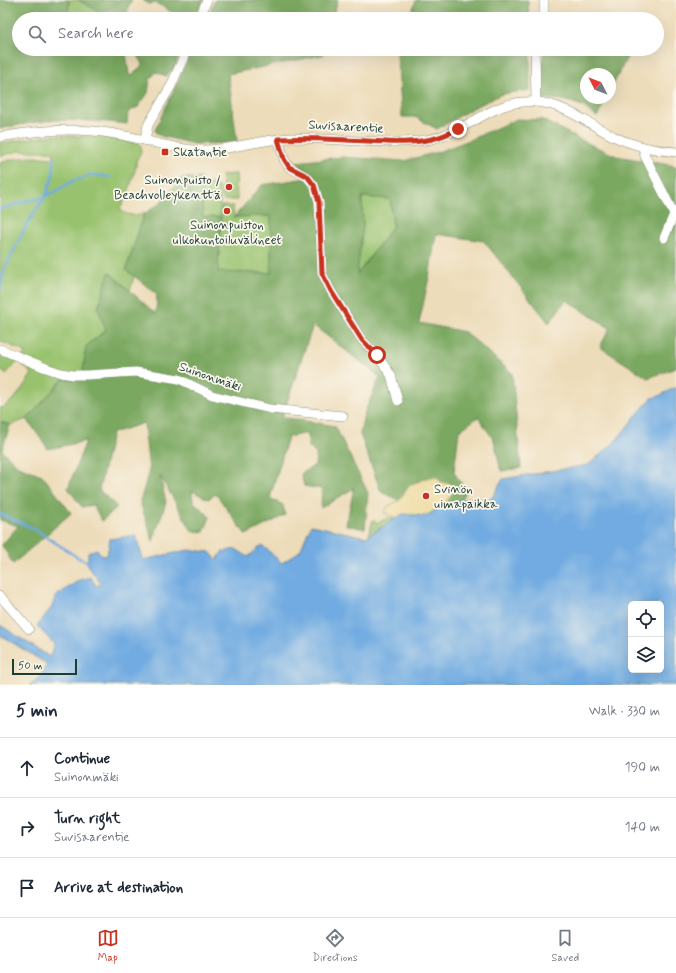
<!DOCTYPE html>
<html lang="en">
<head>
<meta charset="utf-8">
<style>
	body { margin:0; font-family:Mynerve,sans-serif; background:#f2f2f3; color:#1f2937 }
	.controls { position:absolute; right:12px; bottom:12px; display:grid; overflow:hidden; border-radius:6px; box-shadow:0 4px 16px #0002 }
	.controls button { width:36px; height:36px; display:grid; place-items:center; padding:0; border:0; border-bottom:1px solid #e0e1e3; background:#fff; color:#1f2937; font:20px sans-serif }
	.compass { position:absolute; left:580px; top:68px; width:36px; height:36px; border-radius:50%; background:#fff; box-shadow:0 4px 16px #0002; rotate:312deg }
	.scale { position:absolute; left:12px; bottom:10px; width:65px; box-sizing:border-box; padding-left:4px; border:2px solid #1f3d34; border-top:0; font-size:11px; line-height:14px; white-space:nowrap; color:#1f3d34; -webkit-text-stroke:3px #fbf7ec; paint-order:stroke }
	.stop { position:absolute; width:12px; height:12px; margin:-9px; border:3px solid #c8321e; border-radius:50%; background:#fff }
	.stop.end { background:#c8321e; border-color:#fff; box-shadow:0 1px 4px #0008 }
	.list { margin:0; padding:0; list-style:none }
	h2 { display:flex; justify-content:space-between; align-items:center; height:52px; margin:0; padding:0 16px; font-size:17px }
	h2 small { font-size:13px; font-weight:400; color:#747a83 }
	.list li { display:grid; grid-template-columns:26px 1fr auto; gap:12px; align-items:center; box-sizing:border-box; height:60px; padding:0 16px; border-top:1px solid #e0e1e3 }
	.list b { display:block; font-size:15px; white-space:nowrap }
	.list p { margin:0; font-size:13px; white-space:nowrap; color:#747a83 }
	.list em { font-size:13px; font-style:normal; color:#747a83 }
	.icon { flex:none; width:22px; height:22px; fill:none; stroke:currentColor; stroke-width:2; stroke-linecap:round; stroke-linejoin:round }
	.map { position:relative; flex:none; width:676px; height:685px; overflow:hidden }
	.search { position:absolute; background:#fff; box-shadow:0 4px 16px #0002; left:12px; right:12px; top:12px; height:44px; display:flex; align-items:center; gap:10px; box-sizing:border-box; padding:0 14px; border-radius:22px; color:#747a83; font-size:15px }
	.sheet { height:232px; background:#fff }
	nav { display:flex; justify-content:space-around; align-items:center; box-sizing:border-box; height:56px; border-top:1px solid #e0e1e3; background:#fff; font-size:11px; color:#747a83 }
	nav a { display:grid; justify-items:center; gap:2px }
	nav .on { color:#c8321e }
	.map>svg:first-child { display:block }
	.green { fill:#99c26e; stroke:#5c8051 }
	.forest { fill:#7aa861; stroke:#4c724a; fill-rule:evenodd }
	.sand { fill:#eeda9e; stroke:#868c69 }
	.water { fill:#71abe1; stroke:#48748a; fill-rule:evenodd }
	.lines { fill:none; stroke-linecap:round; stroke-linejoin:round }
	.stream { stroke:#71abe1; stroke-width:2.5 }
	.minor-casing { stroke:#868c76; stroke-width:10 }
	.minor { stroke:#fff; stroke-width:9 }
	.route { stroke:#c8321e; stroke-width:5 }
	.poi-dot { fill:#c8321e; stroke:#fbf7ec; stroke-width:1.5 }
	.labels { text-anchor:middle; dominant-baseline:central; stroke-width:3.5; stroke-linejoin:round; paint-order:stroke }
	.street-label { font-size:13px; fill:#1f3d34; stroke:#fbf7ec }
	.poi-label { font-size:13px; fill:#1f3d34; stroke:#fbf7ec; text-anchor:start }
</style>
</head>
<body>
<div class="map">
<svg width="676" height="685" viewBox="0 0 676 685">
	<rect width="100%" height="100%" fill="#fbf7ec"/>
	<filter id="ink" filterUnits="userSpaceOnUse"><feTurbulence type="fractalNoise" baseFrequency=".025" numOctaves="2"/><feDisplacementMap in="SourceGraphic" scale="8" xChannelSelector="R" yChannelSelector="G"/><feConvolveMatrix kernelMatrix="1 2 1 2 8 2 1 2 1" color-interpolation-filters="sRGB"/></filter>
	<filter id="wash" filterUnits="userSpaceOnUse"><feTurbulence type="fractalNoise" baseFrequency=".012" numOctaves="4" result="noise"/><feDisplacementMap in="SourceGraphic" scale="16" xChannelSelector="R" yChannelSelector="G"/><feGaussianBlur stdDeviation="0.9" result="paint"/><feColorMatrix in="noise" values="0 0 0 0 0 0 0 0 0 0 0 0 0 0 0 0 0 1.4 0 .05"/><feComposite in="paint" operator="in"/></filter>
	<g filter="url(#wash)">
		<rect width="100%" height="100%" fill="#eddcb9"/>
		<g class="green">
			<polygon points="69,0 78,0 113,19 68,19"/>
			<path d="M53,135L102,137L138,143L141,145V152L136,161V167L127,196L120,209L123,213L136,216L144,214L126,270L134,276L130,291L110,273L98,308L106,330L86,346L82,379H63L27,419L10,425L0,422V407L3,408L16,397L32,374L19,361L6,374L0,370V354L19,361L26,352L0,341V163C17,157 36,156 54,158V153L47,151H19L0,156V143Z"/>
			<polygon points="236,174 237,200 223,200 222,175"/>
			<polygon points="214,184 220,189 220,217 203,217 202,190 205,185"/>
			<polygon points="362,197 390,199 393,226 356,276 363,225"/>
			<polygon points="221,206 233,206 234,217 271,216 271,273 218,273 221,217"/>
			<polygon points="388,518 396,518 369,535 373,520 377,523"/>
		</g>
		<g class="forest">
			<path d="M0,0H69L68,19H19V49H127L126,53L129,74L132,76L143,64L139,57V52L147,49L158,55H162L164,49H182L174,68L166,76L156,72L150,79L148,93L138,107L128,112L127,124C104,121 79,120 56,120C37,121 18,125 0,129Z"/>
			<polygon points="78,0 132,0 127,9 129,19 113,19"/>
			<polygon points="143,0 204,0 195,19 181,19 164,7 155,3 148,4"/>
			<polygon points="215,0 338,0 332,19 207,19"/>
			<polygon points="416,0 528,0 529,19 409,19"/>
			<polygon points="193,49 324,49 323,55 228,74 237,141 225,143 194,144 161,136 157,134 155,130"/>
			<polygon points="398,49 530,49 530,90 502,94 473,108 437,129 415,117 402,117 397,54"/>
			<polygon points="544,49 581,49 627,57 610,91 610,74 586,74 586,98 607,98 597,117 583,106 564,100 542,98 541,86"/>
			<path d="M517,119L543,120L583,141L616,156L676,166V368L648,378L600,347L610,328L566,300L549,323L484,241L436,234L429,277L419,323L465,332L512,373L521,468L501,471L494,440L478,417L459,431L454,472L466,492L461,500L445,504L454,492L441,482L429,477L410,485L399,500L381,492L360,434L364,414L380,377L313,325L282,417L335,426L368,493L365,529L346,525L354,488L321,508L322,489L304,486L301,474L315,465L316,454L308,446V433L288,437L270,498L283,505L285,515L246,535L216,494L208,499L192,491L193,501L210,517L204,532L192,531L160,476L166,502L153,541L140,502L149,471L144,423L112,433L99,490L117,507L102,521L93,505L82,507L68,488L86,441L48,449L27,419L63,379H82L86,346L106,330L98,308L109,272L156,314L157,294L126,270L144,214L159,204L182,178H201L203,217H221L218,272L271,273V216L234,217L262,185L314,177L296,162L342,157L404,161L438,152L467,141ZM362,197L390,199L393,226L357,275L363,225Z"/>
			<polygon points="0,422 10,425 2,450 18,466 42,475 71,513 13,564 2,545 18,526 0,520"/>
		</g>
		<path class="sand" d="M429,477H437L441,482L456,485C452,501 439,508 426,516L403,514L396,518L384,513L387,507L399,500L410,485Z"/>
		<path class="water" d="M676,387V685H29C37,680 44,673 47,664L0,635V625L50,657L54,644L37,626L52,607L55,597L79,580L91,577L96,586L101,584L88,566V552L97,549L102,556L107,555L110,539L136,535L143,560L188,550L210,552L217,560L222,552L236,549L248,557L262,545L282,563L300,551L311,525L366,537L403,514L426,516L445,504L469,498L484,500L492,498L503,479L588,465L613,444L640,411L652,398L659,396ZM631,604H661V670H631Z"/>
		<g class="lines">
			<g class="stream">
				<polyline points="46,195 53,193 75,180 82,179 89,175 95,175 110,177"/>
				<polyline points="0,209 30,200 44,198"/>
				<polyline points="0,290 4,270 27,224 46,195 53,175 54,159"/>
				<polyline points="0,514 33,528 77,557 88,562"/>
			</g>
		</g>
	</g>
	<g filter="url(#ink)">
		<g class="lines">
			<g class="minor-casing">
				<g id="minor">
					<polyline points="199,19 207,0"/>
					<polyline points="542,19 544,16 544,0"/>
					<polyline points="535,49 536,102"/>
					<path d="M0,137C38,130 77,127 115,134C142,138 167,148 194,150C227,152 259,139 292,138C333,138 377,145 418,141C432,140 445,136 458,129C486,116 501,100 536,102C566,104 589,125 615,137C634,146 655,150 676,152"/>
					<polyline points="278,139 284,159 289,167 307,177 314,185 319,202 322,273 331,291 362,340 377,355 391,375 398,401"/>
					<polyline points="145,140 148,125 171,86 187,49"/>
					<polyline points="643,147 645,156 674,214 664,238"/>
					<polyline points="0,349 46,368 61,373 73,375 87,375 136,372 179,379 212,395 270,409 343,416"/>
					<polyline points="0,596 29,629"/>
				</g>
			</g>
			<use href="#minor" class="minor"/>
		</g>
	</g>
	<g class="lines" filter="url(#ink)">
		<path class="route" d="M377,355L362,340L331,291L322,273L319,202L314,185L307,176L289,167L284,159L278,139C308,137 338,140 368,141C389,142 411,144 432,139C441,137 450,133 458,129"/>
	</g>
	<g class="poi-dot">
		<rect x="161" y="148" width="8" height="8" rx="2"/>
		<circle cx="229" cy="187" r="4"/>
		<circle cx="227" cy="211" r="4"/>
		<circle cx="426" cy="496" r="4"/>
	</g>
	<g class="labels">
		<g class="street-label">
			<text transform="translate(346 127) rotate(3)">Suvisaarentie</text>
			<text transform="translate(210 377) rotate(19)">Suinonmäki</text>
		</g>
		<g class="poi-label">
			<text x="173" y="152">Skatantie</text>
			<text x="221" y="180" text-anchor="end">Suinonpuisto /<tspan x="221" dy="15">Beachvolleykenttä</tspan></text>
			<text x="227" y="225" text-anchor="middle">Suinonpuiston<tspan x="227" dy="15">ulkokuntoiluvälineet</tspan></text>
			<text x="434" y="489">Svinön<tspan x="434" dy="15">uimapaikka</tspan></text>
		</g>
	</g>
</svg>
<div class="controls">
<button><svg class="icon" aria-label="locate" viewBox="0 0 24 24"><circle cx="12" cy="12" r="6"/><path d="M12 2v4M12 18v4M2 12h4M18 12h4"/></svg></button>
<button><svg class="icon" aria-label="layers" viewBox="0 0 24 24"><path d="M12 4l9 5-9 5-9-5zM3 14l9 5 9-5"/></svg></button>
</div>
<svg class="compass" viewBox="-18 -18 36 36"><path d="M0-13l5 13h-10z" fill="#e53935"/><path d="M0 13l5-13h-10z" fill="#747a83"/></svg>
<div class="scale">50 m</div>
<div class="stop" style="left:377px;top:355px"></div>
<div class="stop end" style="left:458px;top:129px"></div>
<div class="search"><svg class="icon" aria-label="search" viewBox="0 0 24 24"><circle cx="10" cy="10" r="6"/><path d="M15 15l6 6"/></svg>Search here</div>
</div>
<section class="sheet">
<h2>5 min<small>Walk · 330 m</small></h2>
<ul class="list">
<li><svg class="icon" aria-label="ahead" viewBox="0 0 24 24"><path d="M12 20V5M6 11l6-6 6 6"/></svg><div><b>Continue</b><p>Suinonmäki</p></div><em>190 m</em></li>
<li><svg class="icon" aria-label="right" viewBox="0 0 24 24"><path d="M7 20v-9h11M14 6l5 5-5 5"/></svg><div><b>Turn right</b><p>Suvisaarentie</p></div><em>140 m</em></li>
<li><svg class="icon" aria-label="arrive" viewBox="0 0 24 24"><path d="M6 21V4h12l-3 4 3 4H6"/></svg><div><b>Arrive at destination</b></div></li>
</ul>
</section>
<nav>
<a class="on"><svg class="icon" aria-label="map" viewBox="0 0 24 24"><path d="M3 6l6-2 6 2 6-2v14l-6 2-6-2-6 2zM9 4v14M15 6v14"/></svg>Map</a>
<a><svg class="icon" aria-label="directions" viewBox="0 0 24 24"><path d="M12 3l9 9-9 9-9-9zM9 14v-3h6M13 9l2 2-2 2"/></svg>Directions</a>
<a><svg class="icon" aria-label="saved" viewBox="0 0 24 24"><path d="M7 4h10v16l-5-4-5 4z"/></svg>Saved</a>
</nav>
</body>
</html>
